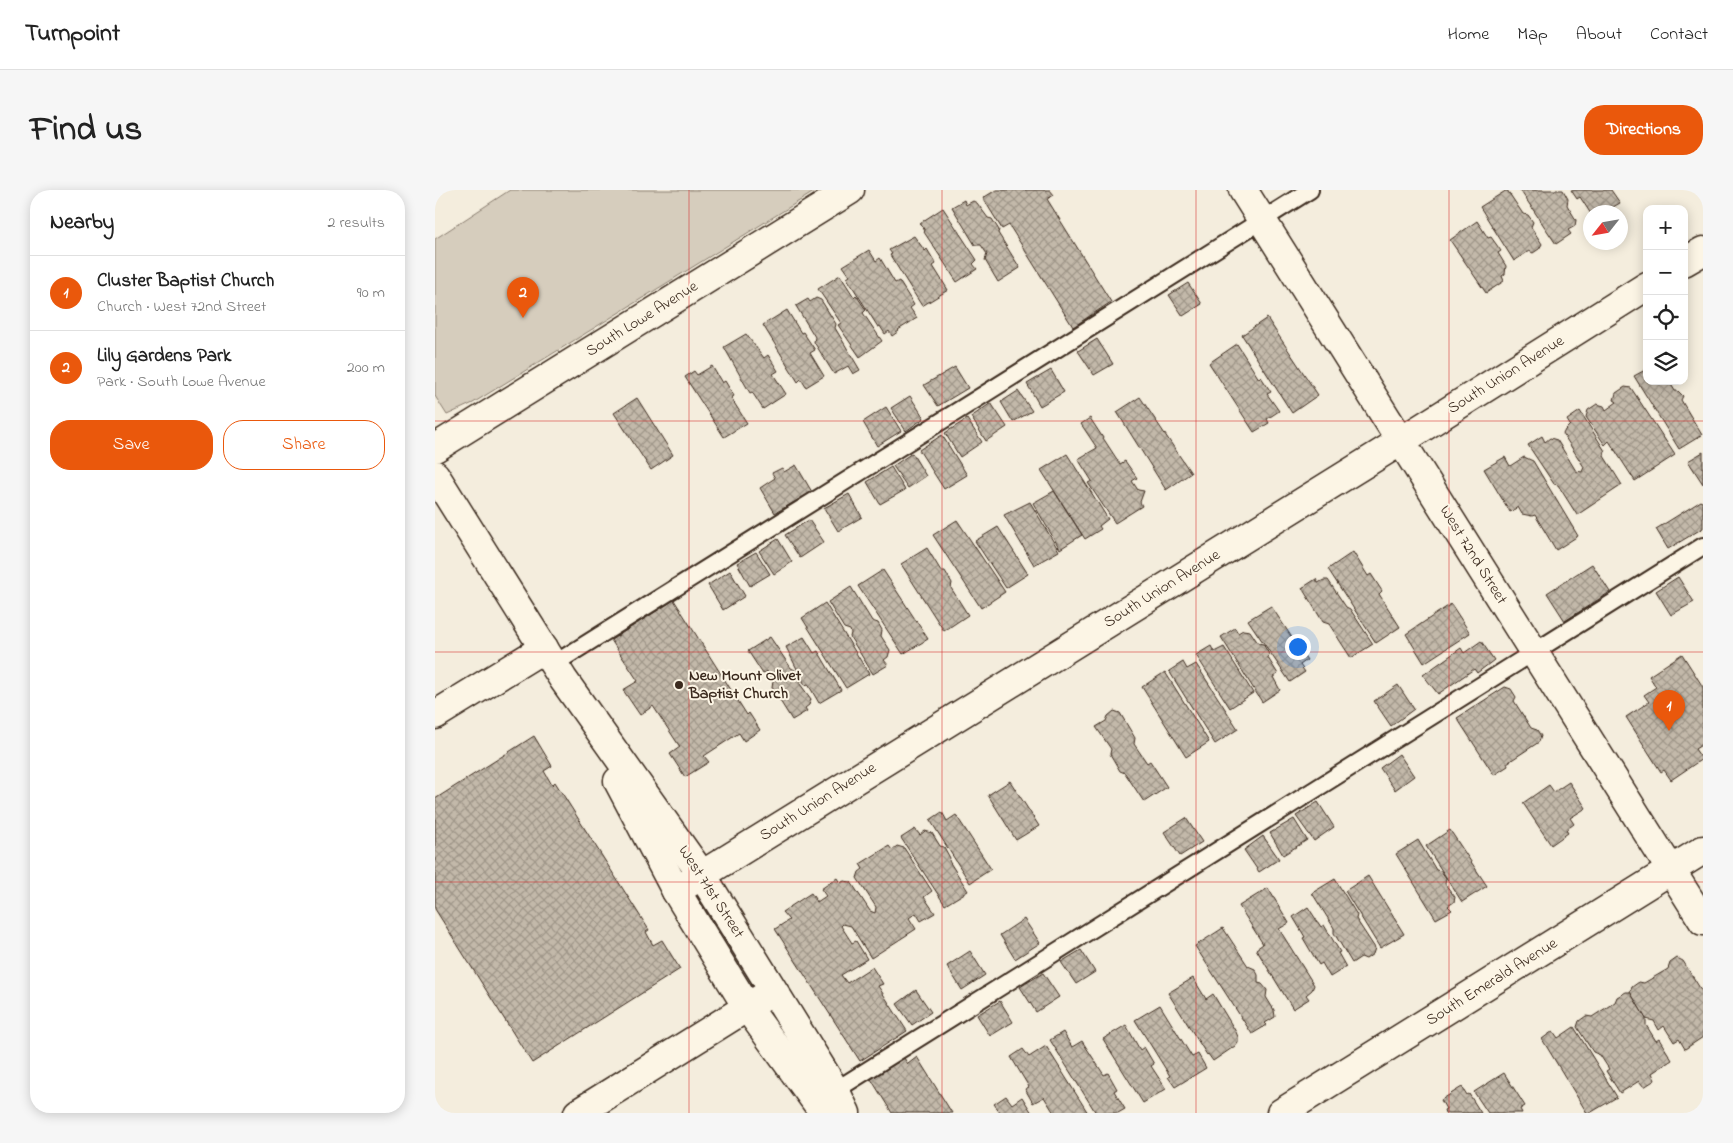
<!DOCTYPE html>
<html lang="en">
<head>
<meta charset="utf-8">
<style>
	body { margin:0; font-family:"Indie Flower",sans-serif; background:#f6f6f6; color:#222 }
	.controls { position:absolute; right:15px; top:15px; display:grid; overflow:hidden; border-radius:10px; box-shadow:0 2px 12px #0003 }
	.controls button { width:45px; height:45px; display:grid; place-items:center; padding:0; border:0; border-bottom:1px solid #e0e0e0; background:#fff; color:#222; font:25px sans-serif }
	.compass { position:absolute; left:1148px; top:15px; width:45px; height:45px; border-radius:50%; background:#fff; box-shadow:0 2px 12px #0003; rotate:239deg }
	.you { position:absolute; left:862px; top:456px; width:18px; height:18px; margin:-12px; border:4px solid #fff; border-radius:50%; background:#1a73e8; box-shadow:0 0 0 8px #1a73e833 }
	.badge { display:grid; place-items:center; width:32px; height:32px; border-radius:50%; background:#ea580c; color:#fff; font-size:16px; font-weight:700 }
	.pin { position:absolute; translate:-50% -41px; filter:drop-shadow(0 1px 2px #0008) }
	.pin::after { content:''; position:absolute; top:26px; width:18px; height:15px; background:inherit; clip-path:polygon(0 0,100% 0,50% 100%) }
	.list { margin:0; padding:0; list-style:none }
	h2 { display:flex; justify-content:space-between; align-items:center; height:65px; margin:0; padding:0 20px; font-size:21px }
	h2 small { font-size:16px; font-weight:400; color:#767676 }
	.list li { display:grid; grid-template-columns:32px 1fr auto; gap:15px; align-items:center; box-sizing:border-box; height:75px; padding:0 20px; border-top:1px solid #e0e0e0 }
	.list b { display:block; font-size:19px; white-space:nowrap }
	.list p { margin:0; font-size:16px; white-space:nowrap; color:#767676 }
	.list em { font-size:16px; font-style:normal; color:#767676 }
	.actions { display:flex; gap:10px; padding:15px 20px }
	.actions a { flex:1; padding:11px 0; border:1px solid #ea580c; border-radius:20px; text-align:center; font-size:18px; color:#ea580c }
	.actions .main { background:#ea580c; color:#fff }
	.icon { flex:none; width:28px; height:28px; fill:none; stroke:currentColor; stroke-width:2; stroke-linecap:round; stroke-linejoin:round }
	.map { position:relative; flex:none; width:1268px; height:923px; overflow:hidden; border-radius:20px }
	header { display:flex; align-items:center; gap:30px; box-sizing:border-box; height:70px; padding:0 25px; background:#fff; border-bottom:1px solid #e0e0e0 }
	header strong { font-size:24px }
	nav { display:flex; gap:28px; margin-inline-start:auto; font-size:18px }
	.intro { display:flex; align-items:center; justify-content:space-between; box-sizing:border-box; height:120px; padding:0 30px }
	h1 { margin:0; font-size:35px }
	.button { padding:12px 22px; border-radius:20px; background:#ea580c; color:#fff; font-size:18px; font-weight:700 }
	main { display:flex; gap:30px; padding:0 30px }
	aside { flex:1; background:#fff; border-radius:20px; box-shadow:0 2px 12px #0003 }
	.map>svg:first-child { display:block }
	.park { fill:#d6cdbd; stroke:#887c6e }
	.building { fill:url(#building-cross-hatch); stroke:#3b2a1e }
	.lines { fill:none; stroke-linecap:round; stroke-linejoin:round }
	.service-casing { stroke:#3b2a1e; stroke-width:20 }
	.minor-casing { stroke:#3b2a1e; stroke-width:31 }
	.secondary-casing { stroke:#3b2a1e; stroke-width:31 }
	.service { stroke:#fcf5e5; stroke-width:16 }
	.minor { stroke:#fcf5e5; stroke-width:28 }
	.secondary { stroke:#fcf5e5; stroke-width:28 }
	.grid { fill:none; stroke:#d62828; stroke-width:1; stroke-opacity:0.55 }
	.poi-dot { fill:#3b2a1e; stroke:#fcf5e5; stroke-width:2 }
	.labels { text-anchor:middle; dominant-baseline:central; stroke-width:4; stroke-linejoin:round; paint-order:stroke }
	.street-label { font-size:16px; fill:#3b2a1e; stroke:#fcf5e5 }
	.poi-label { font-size:16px; font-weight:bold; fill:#3b2a1e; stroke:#fcf5e5; text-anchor:start }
</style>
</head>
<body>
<header>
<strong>Turnpoint</strong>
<nav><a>Home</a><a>Map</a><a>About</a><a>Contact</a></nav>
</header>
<div class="intro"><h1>Find us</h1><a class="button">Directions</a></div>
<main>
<aside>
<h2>Nearby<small>2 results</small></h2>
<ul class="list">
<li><span class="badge">1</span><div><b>Cluster Baptist Church</b><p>Church · West 72nd Street</p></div><em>90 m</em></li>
<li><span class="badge">2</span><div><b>Lily Gardens Park</b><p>Park · South Lowe Avenue</p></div><em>200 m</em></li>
</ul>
<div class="actions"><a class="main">Save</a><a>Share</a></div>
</aside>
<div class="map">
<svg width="1268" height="923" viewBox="0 0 1268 923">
	<defs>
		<pattern id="building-cross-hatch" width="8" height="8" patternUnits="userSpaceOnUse" patternTransform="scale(1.25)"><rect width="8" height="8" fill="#c3b9aa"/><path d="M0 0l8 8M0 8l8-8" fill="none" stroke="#a0978a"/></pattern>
	</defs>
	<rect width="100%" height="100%" fill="#f4eddd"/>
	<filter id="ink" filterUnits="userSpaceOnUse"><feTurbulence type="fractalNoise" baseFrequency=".02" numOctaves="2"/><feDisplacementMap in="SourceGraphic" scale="10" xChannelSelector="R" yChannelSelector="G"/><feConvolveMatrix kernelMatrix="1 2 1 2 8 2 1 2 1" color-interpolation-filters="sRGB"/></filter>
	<g filter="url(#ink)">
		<polygon class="park" points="75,0 382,0 38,213 12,225 0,206 0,49"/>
		<g class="building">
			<polygon points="561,0 615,0 619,5 612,9 676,112 638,137 574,35 567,39 548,8"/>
			<polygon points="1072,0 1088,24 1093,25 1098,32 1096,37 1107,54 1104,59 1098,63 1094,61 1079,71 1045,17"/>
			<polygon points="1085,0 1128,0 1133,9 1132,15 1141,30 1140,36 1133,40 1136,44 1121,54"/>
			<polygon points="1136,0 1176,0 1185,13 1169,22 1156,22 1156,24 1145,7 1142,9"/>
			<polygon points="529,10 531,15 538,11 542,13 553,28 557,29 564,40 563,43 585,78 563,92 550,70 552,64 546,55 540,55 517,17"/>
			<polygon points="508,18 542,70 538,74 542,79 522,92 489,42 490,41 485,33"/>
			<polygon points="1042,31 1053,48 1056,47 1066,61 1063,63 1071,76 1070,84 1067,86 1069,91 1051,103 1015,50"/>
			<polygon points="479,46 490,61 492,59 501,74 498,76 513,100 487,116 455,65 457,64 454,60"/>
			<polygon points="434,60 441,71 445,68 460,93 464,91 479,115 475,118 482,128 463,140 464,141 457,146 454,141 450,144 445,136 443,137 412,88 415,86 408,76"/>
			<polygon points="405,85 419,107 421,105 431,120 428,123 447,151 425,167 403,135 406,133 383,99"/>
			<polygon points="753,93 767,114 748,126 734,105"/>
			<polygon points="381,108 386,110 401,134 400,138 425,180 418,184 413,176 399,184 379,152 380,147 361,116 373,109 375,112"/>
			<polygon points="352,120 366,143 368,142 380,160 375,163 389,186 371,197 366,189 363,192 328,135"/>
			<polygon points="832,128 883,205 857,223 807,145"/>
			<polygon points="311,144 329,168 333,165 343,181 338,184 351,204 328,219 317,202 315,203 289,157"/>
			<polygon points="662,149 678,174 659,185 643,161"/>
			<polygon points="802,154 824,189 826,187 836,202 832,204 844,221 832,229 834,233 819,242 774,173"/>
			<polygon points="277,176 287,193 290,191 299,206 296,208 312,233 289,247 250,187 259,181 262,185"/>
			<polygon points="520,177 533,198 503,216 489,195"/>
			<polygon points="1212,179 1212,191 1234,191 1240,201 1243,201 1248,206 1246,210 1267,245 1244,259 1199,186"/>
			<polygon points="616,180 629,202 605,216 592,194"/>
			<polygon points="1190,197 1196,198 1240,265 1200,291 1174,251 1170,255 1151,227 1153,220 1162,214 1169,216 1171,220 1182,212 1179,210 1181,203"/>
			<polygon points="583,201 597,221 578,232 566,212"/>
			<polygon points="475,206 489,228 471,241 456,218"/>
			<polygon points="705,207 756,283 731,300 682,222"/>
			<polygon points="202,208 238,265 216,280 179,223"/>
			<polygon points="556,213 572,237 551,251 536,227"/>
			<polygon points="451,217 466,241 442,256 428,232"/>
			<polygon points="1145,221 1170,261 1169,266 1187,295 1142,325 1123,295 1119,294 1093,255 1107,246 1110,252 1115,248 1122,250 1141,281 1147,282 1149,277 1128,244 1130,240 1135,235 1132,230"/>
			<polygon points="655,228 685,274 690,271 702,288 697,291 703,300 709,301 705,312 707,316 680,333 653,293 657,291 643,269 662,258 646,234"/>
			<polygon points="532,229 547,252 525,267 510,243"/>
			<polygon points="507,245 532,285 509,299 484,260"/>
			<polygon points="1268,262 1268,294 1253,271"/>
			<polygon points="477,263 491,286 473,298 458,276"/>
			<polygon points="632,264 673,329 664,336 666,339 650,349 606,280"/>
			<polygon points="1070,267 1075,276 1089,267 1098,271 1143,346 1121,360 1100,325 1097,326 1087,324 1083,317 1075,322 1049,279"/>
			<polygon points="361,275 377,302 340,323 325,298 340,288 337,283 347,278 349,282"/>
			<polygon points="456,277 470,300 445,314 432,292"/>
			<polygon points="619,301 647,345 625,359 598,313"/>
			<polygon points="414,304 427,327 403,341 389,318"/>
			<polygon points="1266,311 1268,314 1268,338 1233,359 1221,339"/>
			<polygon points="595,312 624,361 599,375 569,325"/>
			<polygon points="374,330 389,352 365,368 350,345"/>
			<polygon points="522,330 570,402 546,418 498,345"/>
			<polygon points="563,337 593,384 571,398 540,351"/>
			<polygon points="343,349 357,372 339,384 324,361"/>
			<polygon points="492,358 506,381 510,381 517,393 516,398 533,425 509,441 466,374"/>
			<polygon points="321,362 335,384 315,396 302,373"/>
			<polygon points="918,362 933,386 936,384 947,401 944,404 965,437 941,453 893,379"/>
			<polygon points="1157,374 1175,402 1130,431 1112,403"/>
			<polygon points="448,380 493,449 468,464 423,396"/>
			<polygon points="295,381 310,406 288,420 273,395"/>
			<polygon points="1243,387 1259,412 1236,425 1221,401"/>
			<polygon points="881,389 883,393 889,390 893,390 911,417 915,419 938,454 916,468 894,434 888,432 867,398"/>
			<polygon points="416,397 437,431 443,433 447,440 446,446 455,460 453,467 449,470 453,475 438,484 415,447 416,443 415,440 409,438 393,412"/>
			<polygon points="239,410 312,525 314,523 325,540 309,551 304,543 269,566 274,572 250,587 235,564 245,557 218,516 205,525 188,500 203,491 176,450"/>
			<polygon points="390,413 434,484 411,498 367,428"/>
			<polygon points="1016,414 1035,443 989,473 971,444"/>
			<polygon points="836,416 872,470 865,475 870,482 855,492 813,430"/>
			<polygon points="800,438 803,443 808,440 815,441 823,453 828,454 834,464 833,468 843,484 838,487 845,500 827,512 786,447"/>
			<polygon points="335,447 356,478 360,480 366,490 365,494 376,509 374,515 370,518 372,521 357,530 337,498 338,491 332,481 328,484 313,461"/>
			<polygon points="369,447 379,463 383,461 406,500 384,513 373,494 370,495 351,457"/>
			<polygon points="1046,451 1059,470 1042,483 1039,479 1003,504 988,485 1026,458 1029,463"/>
			<polygon points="776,456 779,462 789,457 818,503 795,518 761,465"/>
			<polygon points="1247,464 1268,497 1268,554 1260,559 1267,569 1236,590 1229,580 1226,582 1191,527 1214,512 1209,505 1221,497 1214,486"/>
			<polygon points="748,472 752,479 761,474 803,539 780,554 734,481"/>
			<polygon points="730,482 774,552 751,567 707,497"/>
			<polygon points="963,495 979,519 956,536 939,511"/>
			<polygon points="1070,497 1076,499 1081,507 1079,511 1096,538 1102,540 1106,546 1104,552 1072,573 1073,576 1059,585 1022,528"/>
			<polygon points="679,521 685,523 700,548 699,554 712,573 715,571 732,597 709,612 690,583 685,581 675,564 676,559 661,537 671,531 673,526"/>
			<polygon points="99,546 117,576 109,581 117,595 120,592 214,740 211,742 218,755 227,750 245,779 97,873 0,719 0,609"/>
			<polygon points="964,564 979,586 960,600 945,578"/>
			<polygon points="575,591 604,636 581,650 553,605"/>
			<polygon points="1134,592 1151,618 1135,628 1139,634 1131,640 1133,643 1116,655 1088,613 1114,595 1119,602"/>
			<polygon points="883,612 899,637 879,651 861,626"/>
			<polygon points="507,622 512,631 521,625 556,679 535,693 495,630"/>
			<polygon points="751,628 767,652 745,666 729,642"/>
			<polygon points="859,629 872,650 848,665 835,643"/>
			<polygon points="480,639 485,645 490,641 497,643 505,656 509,657 515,668 514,671 533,701 510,715 466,648"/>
			<polygon points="1015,640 1052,696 1027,712 991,656"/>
			<polygon points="828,646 844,669 824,682 809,660"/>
			<polygon points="983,650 1001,680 1006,681 1011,688 1010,694 1020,707 1019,712 1013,716 1017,720 1001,729 961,664"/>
			<polygon points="454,656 457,660 462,656 469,658 497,701 489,707 500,723 486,731 481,723 474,728 481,739 436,768 416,736 408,734 406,736 417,753 421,751 432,769 406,785 412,793 437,777 448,794 443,796 472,841 425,871 340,739 354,730 347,722 376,703 382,712 391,706 386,699 402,688 405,693 409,691 416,692 435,721 440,723 441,717 422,688 424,682 428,679 425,674"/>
			<polygon points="933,686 969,744 945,758 910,701"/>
			<polygon points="900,689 922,725 921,729 940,758 938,764 931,769 926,767 917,773 899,743 899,738 877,703"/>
			<polygon points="833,698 854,733 844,739 879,795 877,800 871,805 874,809 858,819 821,759 828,754 804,716"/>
			<polygon points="873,717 886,737 889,735 905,762 903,763 911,777 895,787 887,773 884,775 868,748 870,747 858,727"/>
			<polygon points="589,729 605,753 580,769 565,745"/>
			<polygon points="788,738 813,776 820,779 823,785 823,793 827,794 832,800 831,807 839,820 840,827 830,833 832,835 817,844 760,756"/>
			<polygon points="646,760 660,782 641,794 626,772"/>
			<polygon points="535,761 550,785 527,800 512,776"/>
			<polygon points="1242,768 1248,771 1268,803 1268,847 1250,859 1244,849 1239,852 1229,836 1224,840 1219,831 1211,829 1195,802 1197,797 1204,792 1209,793 1233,779 1235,773"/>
			<polygon points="608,783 624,807 601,822 585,797"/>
			<polygon points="758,788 771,809 778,804 801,842 803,847 803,852 800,856 778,871 773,864 772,865 733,803"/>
			<polygon points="481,800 496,822 477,835 462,814"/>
			<polygon points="1191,802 1195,802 1211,829 1211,835 1221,851 1224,849 1237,870 1217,883 1220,890 1209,897 1204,891 1185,903 1171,881 1174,879 1165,865 1158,862 1142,837 1144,831 1151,826 1157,827 1180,812 1182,807"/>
			<polygon points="565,811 578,832 555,846 542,825"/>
			<polygon points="725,815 757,867 763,864 771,878 740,897 733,887 735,886 700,830"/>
			<polygon points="691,835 705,860 709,857 719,874 716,876 731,899 708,913 668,849"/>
			<polygon points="1139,837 1182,907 1155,923 1152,923 1107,849 1118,841 1123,848"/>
			<polygon points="628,842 637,857 647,851 669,885 673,883 682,899 679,901 690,919 683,923 661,923 615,850"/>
			<polygon points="611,856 653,923 619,923 609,907 598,913 590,899 594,897 576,867 588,859 594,867"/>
			<polygon points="482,867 517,923 457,923 436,889 469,868 473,874"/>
			<polygon points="1069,883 1090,916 1085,919 1087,923 1053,923 1039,902"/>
			<polygon points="1027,897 1032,905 1034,904 1046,923 1010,923 1009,920 1011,919 1006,910"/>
			<polygon points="571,906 577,914 587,907 597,923 566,923 559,914"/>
		</g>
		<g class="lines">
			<g class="service-casing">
				<g id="service">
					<polyline points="119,474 875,0"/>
					<polyline points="393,905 1268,356"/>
				</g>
			</g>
			<g class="minor-casing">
				<g id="minor">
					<polyline points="808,0 1268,731"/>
					<polyline points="1249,72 1268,61"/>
					<polyline points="0,258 415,0"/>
					<polyline points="0,525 109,458"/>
					<polyline points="241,701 966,251 1212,96"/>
					<polyline points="143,923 338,801"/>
					<polyline points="846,923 1268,660"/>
				</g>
			</g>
			<g class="secondary-casing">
				<g id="secondary">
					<polyline points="0,285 128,489 267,685 400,900 411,923"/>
					<polyline points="183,591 241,701 312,817 389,923"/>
				</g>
			</g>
			<use href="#service" class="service"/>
			<use href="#minor" class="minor"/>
			<use href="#secondary" class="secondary"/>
		</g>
	</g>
	<path class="grid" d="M254,0V923M507,0V923M761,0V923M1014,0V923M0,231H1268M0,462H1268M0,692H1268"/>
	<circle class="poi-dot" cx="244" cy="495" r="5"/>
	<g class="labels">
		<g class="street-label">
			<text transform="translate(207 129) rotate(-32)">South Lowe Avenue</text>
			<text transform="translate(1071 185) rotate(-32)">South Union Avenue</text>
			<text transform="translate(1038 365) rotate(58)">West 72nd Street</text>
			<text transform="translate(727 399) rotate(-32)">South Union Avenue</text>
			<text transform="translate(383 612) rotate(-32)">South Union Avenue</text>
			<text transform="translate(276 702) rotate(57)">West 71st Street</text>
			<text transform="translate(1057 792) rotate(-32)">South Emerald Avenue</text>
		</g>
		<g class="poi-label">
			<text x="254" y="486">New Mount Olivet<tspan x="254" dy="18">Baptist Church</tspan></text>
		</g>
	</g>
</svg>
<div class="controls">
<button>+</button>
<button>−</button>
<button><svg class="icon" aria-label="locate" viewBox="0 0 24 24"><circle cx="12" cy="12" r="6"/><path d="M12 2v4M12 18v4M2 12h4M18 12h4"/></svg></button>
<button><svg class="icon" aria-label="layers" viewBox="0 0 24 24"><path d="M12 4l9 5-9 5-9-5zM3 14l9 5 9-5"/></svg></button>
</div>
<svg class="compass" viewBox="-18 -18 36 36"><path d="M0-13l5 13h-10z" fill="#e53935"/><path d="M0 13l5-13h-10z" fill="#767676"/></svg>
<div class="you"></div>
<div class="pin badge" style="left:1234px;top:541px">1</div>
<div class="pin badge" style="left:88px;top:128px">2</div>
</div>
</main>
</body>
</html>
